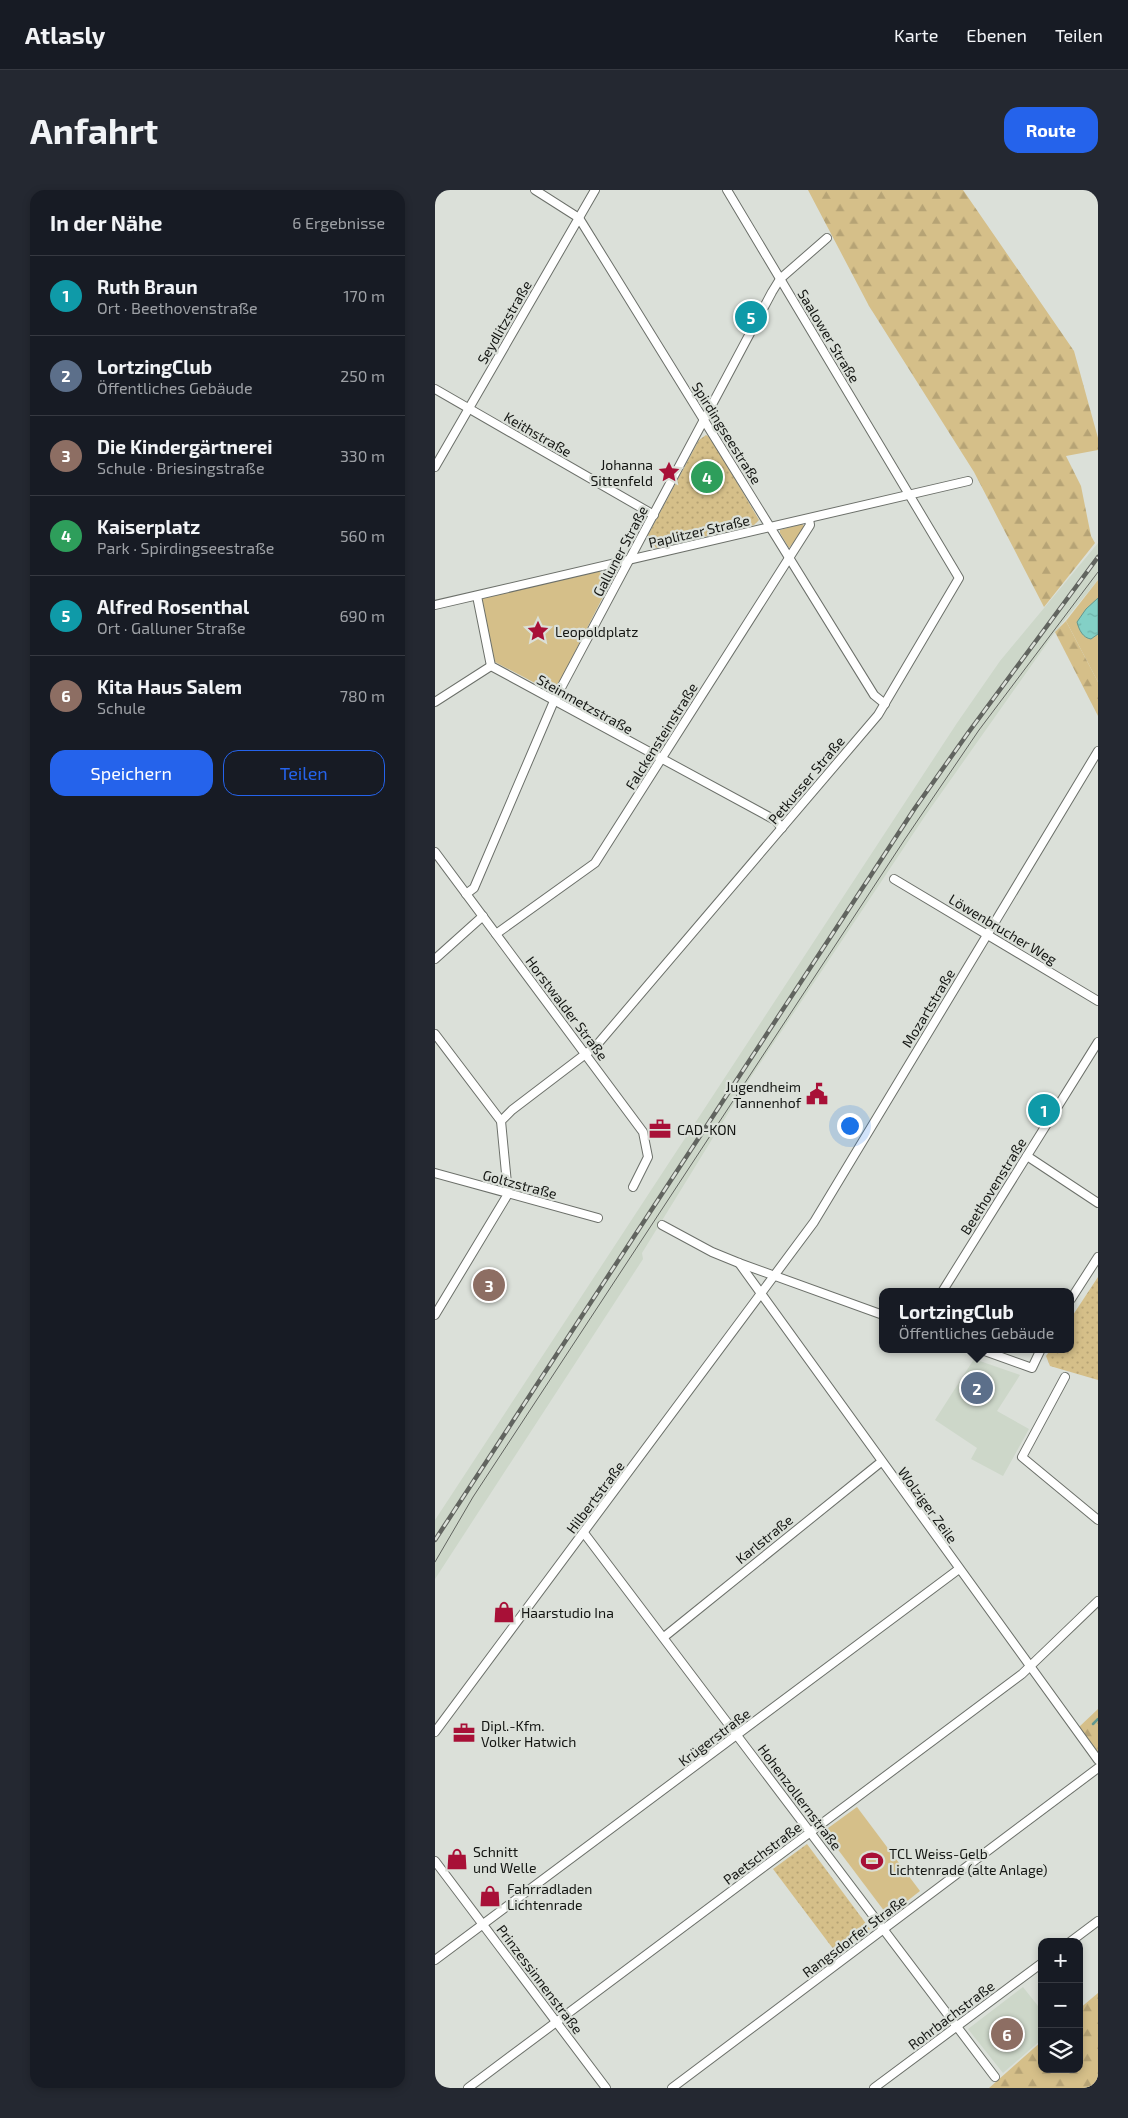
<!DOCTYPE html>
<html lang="de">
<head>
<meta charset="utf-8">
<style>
	body { margin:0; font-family:"Exo 2",sans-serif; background:#242831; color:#f1f3f6 }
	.controls { position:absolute; right:15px; bottom:15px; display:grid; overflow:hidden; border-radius:10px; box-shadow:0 2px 8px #0003 }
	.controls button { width:45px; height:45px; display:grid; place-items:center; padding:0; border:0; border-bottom:1px solid #363941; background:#171b24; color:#f1f3f6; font:25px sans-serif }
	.you { position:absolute; left:414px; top:935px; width:18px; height:18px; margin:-12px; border:4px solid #fff; border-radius:50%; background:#1a73e8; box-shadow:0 0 0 8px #1a73e833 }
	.badge { display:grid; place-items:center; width:32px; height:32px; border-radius:50%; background:#2563eb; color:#fff; font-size:16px; font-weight:700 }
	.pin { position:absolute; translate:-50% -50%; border:2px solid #fff; box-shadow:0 1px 5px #0006 }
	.popup { position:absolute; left:444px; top:1098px; width:195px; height:65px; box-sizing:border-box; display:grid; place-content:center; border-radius:10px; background:#171b24; filter:drop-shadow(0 1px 4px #0005); font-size:16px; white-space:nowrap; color:#9ea1a6 }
	.popup b { font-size:19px; color:#f1f3f6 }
	.popup::after { content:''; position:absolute; left:50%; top:100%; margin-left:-10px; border:10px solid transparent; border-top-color:#171b24 }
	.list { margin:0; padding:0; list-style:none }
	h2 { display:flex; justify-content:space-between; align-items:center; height:65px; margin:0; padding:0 20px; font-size:21px }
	h2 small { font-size:16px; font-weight:400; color:#9ea1a6 }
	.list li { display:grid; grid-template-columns:32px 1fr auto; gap:15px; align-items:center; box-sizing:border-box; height:80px; padding:0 20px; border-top:1px solid #363941 }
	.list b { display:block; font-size:19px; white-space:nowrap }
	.list p { margin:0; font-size:16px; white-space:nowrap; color:#9ea1a6 }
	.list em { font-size:16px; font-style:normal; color:#9ea1a6 }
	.actions { display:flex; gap:10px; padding:15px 20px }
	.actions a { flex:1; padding:11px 0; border:1px solid #2563eb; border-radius:15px; text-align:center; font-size:18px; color:#2563eb }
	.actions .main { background:#2563eb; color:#fff }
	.icon { flex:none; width:28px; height:28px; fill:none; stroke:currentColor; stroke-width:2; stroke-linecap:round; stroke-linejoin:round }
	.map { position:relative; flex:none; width:663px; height:1898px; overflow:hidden; border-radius:15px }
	header { display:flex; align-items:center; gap:30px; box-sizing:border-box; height:70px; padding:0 25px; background:#171b24; border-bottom:1px solid #363941 }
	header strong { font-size:24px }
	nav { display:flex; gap:28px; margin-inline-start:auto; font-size:18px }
	.intro { display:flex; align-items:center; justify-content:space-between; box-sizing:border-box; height:120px; padding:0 30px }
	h1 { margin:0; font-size:35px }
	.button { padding:12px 22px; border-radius:15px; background:#2563eb; color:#fff; font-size:18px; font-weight:700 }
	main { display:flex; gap:30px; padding:0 30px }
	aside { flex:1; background:#171b24; border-radius:15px; box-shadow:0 2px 8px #0003 }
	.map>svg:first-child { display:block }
	.built { fill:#cdd7c9 }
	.grass { fill:#d5bf89 }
	.forest { fill:url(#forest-firs) }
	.park { fill:url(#park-dots) }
	.water { fill:url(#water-ripples); stroke:#629890 }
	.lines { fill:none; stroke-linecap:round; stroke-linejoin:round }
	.stream { stroke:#629890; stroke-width:2.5 }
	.street-casing { stroke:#6c706a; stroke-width:10 }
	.street { stroke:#fff; stroke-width:8 }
	.tram { stroke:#61645f; stroke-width:1 }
	.rail-casing { stroke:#61645f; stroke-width:4.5 }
	.rail { stroke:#dbe0d9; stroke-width:2.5; stroke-dasharray:8; stroke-linecap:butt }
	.labels { text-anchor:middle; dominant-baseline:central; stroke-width:4.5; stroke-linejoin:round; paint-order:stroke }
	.street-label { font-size:14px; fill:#141613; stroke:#dbe0d9 }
	.poi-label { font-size:14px; fill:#141613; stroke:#dbe0d9; text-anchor:start }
</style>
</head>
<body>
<header>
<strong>Atlasly</strong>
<nav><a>Karte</a><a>Ebenen</a><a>Teilen</a></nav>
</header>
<div class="intro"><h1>Anfahrt</h1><a class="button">Route</a></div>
<main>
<aside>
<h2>In der Nähe<small>6 Ergebnisse</small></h2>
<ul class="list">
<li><span class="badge" style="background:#0f9aa8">1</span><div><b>Ruth Braun</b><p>Ort · Beethovenstraße</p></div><em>170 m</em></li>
<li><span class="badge" style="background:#5c6f8a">2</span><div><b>LortzingClub</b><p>Öffentliches Gebäude</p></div><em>250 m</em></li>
<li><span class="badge" style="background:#8d6e63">3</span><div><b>Die Kindergärtnerei</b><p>Schule · Briesingstraße</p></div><em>330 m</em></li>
<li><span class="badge" style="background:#2e9e5b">4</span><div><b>Kaiserplatz</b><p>Park · Spirdingseestraße</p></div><em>560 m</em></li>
<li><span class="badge" style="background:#0f9aa8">5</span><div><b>Alfred Rosenthal</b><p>Ort · Galluner Straße</p></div><em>690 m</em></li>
<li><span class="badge" style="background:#8d6e63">6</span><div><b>Kita Haus Salem</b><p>Schule</p></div><em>780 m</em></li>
</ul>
<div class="actions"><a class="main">Speichern</a><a>Teilen</a></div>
</aside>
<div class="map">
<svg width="663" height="1898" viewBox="0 0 663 1898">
	<defs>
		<pattern id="forest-firs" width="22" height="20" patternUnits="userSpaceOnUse" patternTransform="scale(1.25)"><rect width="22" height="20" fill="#d5bf89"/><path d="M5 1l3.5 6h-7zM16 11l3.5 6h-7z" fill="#b6a375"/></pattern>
		<pattern id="park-dots" width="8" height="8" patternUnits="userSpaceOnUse" patternTransform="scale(1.25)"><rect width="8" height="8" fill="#d5bf89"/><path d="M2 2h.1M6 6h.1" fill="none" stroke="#b6a375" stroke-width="1.8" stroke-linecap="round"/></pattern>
		<pattern id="water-ripples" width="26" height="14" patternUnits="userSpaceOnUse" patternTransform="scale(1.25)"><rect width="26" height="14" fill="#83d0c6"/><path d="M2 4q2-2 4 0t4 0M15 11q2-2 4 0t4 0" fill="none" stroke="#70b2a9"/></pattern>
	</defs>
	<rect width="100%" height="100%" fill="#dbe0d9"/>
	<g class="built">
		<polygon points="663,353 663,390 620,442 490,626 308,899 207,1063 208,1069 0,1389 0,1330 522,533 565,471"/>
		<polygon points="539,1169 585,1185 562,1221 594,1239 568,1286 536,1269 542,1258 500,1230"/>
		<polygon points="588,1797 603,1816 607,1813 607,1849 568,1883 533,1839"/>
	</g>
	<g class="grass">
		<polygon points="367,334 370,337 354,358 345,343 345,340"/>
		<polygon points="164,381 174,395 119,503 60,472 46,412 48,407"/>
		<polygon points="663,390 663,492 631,431"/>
		<polygon points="422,1617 485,1701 453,1726 389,1641"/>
	</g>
	<g class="forest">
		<polygon points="373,0 528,0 639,161 663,248 663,260 631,266 646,296 656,346 660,353 609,417 539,282 434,116"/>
		<polygon points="631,431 663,492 663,526 620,442"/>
		<polygon points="663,1519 663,1563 644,1537"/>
		<polygon points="663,1803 663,1898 554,1898 607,1851 607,1879 644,1879 644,1819"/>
	</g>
	<g class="park">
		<polygon points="271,245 276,248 324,330 319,335 221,358 213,345 264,250"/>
		<polygon points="663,1087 663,1190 615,1176 611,1166 616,1159 636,1159 636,1128"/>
		<polygon points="372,1654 435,1739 402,1764 338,1679"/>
	</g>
	<path class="water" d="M663,408V444L656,449C648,448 644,440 642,432L651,419Z"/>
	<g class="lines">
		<polyline class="stream" points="658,1534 663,1529"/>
		<g class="street-casing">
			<g id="street">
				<polyline points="100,0 144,28 439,505 450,514"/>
				<polyline points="0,199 219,325"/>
				<polyline points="0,277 160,0"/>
				<polyline points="42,406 56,476 340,630 347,638"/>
				<polyline points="0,415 533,291"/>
				<polyline points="0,512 56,476"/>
				<polyline points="0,662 208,942 213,967 198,997"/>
				<polyline points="459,689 663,811"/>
				<polyline points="31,704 39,698 119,511 337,102 345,89 392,48"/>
				<polyline points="61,744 160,673 375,335 374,329"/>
				<polyline points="0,769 48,726"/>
				<polyline points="0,844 66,931"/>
				<polyline points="592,966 663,1013"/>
				<polyline points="0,983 163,1028"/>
				<polyline points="73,1004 66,931 77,920 161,856 443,525 524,388 292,0"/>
				<polyline points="227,1035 277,1062 304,1073 448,1125"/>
				<polyline points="304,1073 663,1570"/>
				<polyline points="507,1102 663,852"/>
				<polyline points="636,1109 663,1067"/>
				<polyline points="0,1125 73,1004"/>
				<polyline points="544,1159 597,1178 606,1159"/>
				<polyline points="630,1187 587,1267 663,1330"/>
				<polyline points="149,1343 560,1887"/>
				<polyline points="229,1447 446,1272"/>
				<polyline points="0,1542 379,1032 663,561"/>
				<polyline points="0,1671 171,1898"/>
				<polyline points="635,1752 663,1731"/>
				<polyline points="0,1770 524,1379"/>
				<polyline points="33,1898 587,1484 663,1411"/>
				<polyline points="237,1898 663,1578"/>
				<polyline points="439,1898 607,1773"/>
			</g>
		</g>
		<use href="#street" class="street"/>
		<polyline class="tram" points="0,1372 38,1307 470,649 544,540 663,382"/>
		<g class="rail-casing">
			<polyline id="rail" points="0,1350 480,618 533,543 663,367"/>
		</g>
		<use href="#rail" class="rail"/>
	</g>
	<defs>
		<g id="sight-bare" transform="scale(1.725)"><path d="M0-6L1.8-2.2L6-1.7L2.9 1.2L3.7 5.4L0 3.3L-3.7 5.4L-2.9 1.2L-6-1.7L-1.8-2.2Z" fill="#a81037" stroke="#dbe0d9" stroke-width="2.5" paint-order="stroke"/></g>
		<g id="civic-bare" transform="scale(1.725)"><path d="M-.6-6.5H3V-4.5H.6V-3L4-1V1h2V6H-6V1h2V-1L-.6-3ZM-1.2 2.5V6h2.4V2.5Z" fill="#a81037" stroke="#dbe0d9" stroke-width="2.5" paint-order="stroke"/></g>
		<g id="office-bare" transform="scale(1.725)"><path d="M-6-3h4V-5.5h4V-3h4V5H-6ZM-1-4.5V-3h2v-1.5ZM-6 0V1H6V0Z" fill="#a81037" stroke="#dbe0d9" stroke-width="2.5" paint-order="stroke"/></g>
		<g id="shop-bare" transform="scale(1.725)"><path d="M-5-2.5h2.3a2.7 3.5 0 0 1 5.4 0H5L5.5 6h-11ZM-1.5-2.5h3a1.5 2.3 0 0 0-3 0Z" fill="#a81037" stroke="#dbe0d9" stroke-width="2.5" paint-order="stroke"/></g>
		<g id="stadium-bare" transform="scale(1.725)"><path d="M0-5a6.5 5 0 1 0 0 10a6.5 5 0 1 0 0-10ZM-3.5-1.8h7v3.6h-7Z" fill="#a81037" stroke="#dbe0d9" stroke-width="2.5" paint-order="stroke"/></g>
	</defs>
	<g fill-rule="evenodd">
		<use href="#sight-bare" x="234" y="282"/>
		<use href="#sight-bare" x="103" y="441"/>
		<use href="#civic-bare" x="382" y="904"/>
		<use href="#office-bare" x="225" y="939"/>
		<use href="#shop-bare" x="69" y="1422"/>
		<use href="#office-bare" x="29" y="1543"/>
		<use href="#shop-bare" x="22" y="1669"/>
		<use href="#stadium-bare" x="437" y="1671"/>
		<use href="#shop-bare" x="55" y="1706"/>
	</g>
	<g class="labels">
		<g class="street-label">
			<text transform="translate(69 132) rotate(-60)">Seydlitzstraße</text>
			<text transform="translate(394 146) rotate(59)">Saalower Straße</text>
			<text transform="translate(292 243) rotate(58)">Spirdingseestraße</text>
			<text transform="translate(103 244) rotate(30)">Keithstraße</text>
			<text transform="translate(264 341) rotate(-13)">Paplitzer Straße</text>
			<text transform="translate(185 361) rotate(-62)">Galluner Straße</text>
			<text transform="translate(150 514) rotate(29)">Steinmetzstraße</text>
			<text transform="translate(226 546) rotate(-58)">Falckensteinstraße</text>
			<text transform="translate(371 590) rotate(-50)">Petkusser Straße</text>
			<text transform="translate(568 739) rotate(31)">Löwenbrucher Weg</text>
			<text transform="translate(132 818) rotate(53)">Horstwalder Straße</text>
			<text transform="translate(493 818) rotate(-59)">Mozartstraße</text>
			<text transform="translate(85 994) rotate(15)">Goltzstraße</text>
			<text transform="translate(558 996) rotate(-58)">Beethovenstraße</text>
			<text transform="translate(160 1307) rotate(-53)">Hilbertstraße</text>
			<text transform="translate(493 1315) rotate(54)">Wolziger Zeile</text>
			<text transform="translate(329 1349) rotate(-39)">Karlstraße</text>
			<text transform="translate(279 1547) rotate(-37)">Krügerstraße</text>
			<text transform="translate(365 1607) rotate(53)">Hohenzollernstraße</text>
			<text transform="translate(327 1663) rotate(-37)">Paetschstraße</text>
			<text transform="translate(419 1746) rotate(-37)">Rangsdorfer Straße</text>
			<text transform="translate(105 1789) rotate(53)">Prinzessinnenstraße</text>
			<text transform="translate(516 1825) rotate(-37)">Rohrbachstraße</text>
		</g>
		<g class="poi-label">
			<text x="218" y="274" text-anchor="end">Johanna<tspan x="218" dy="16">Sittenfeld</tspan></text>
			<text x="120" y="441">Leopoldplatz</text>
			<text x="366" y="896" text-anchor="end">Jugendheim<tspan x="366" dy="16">Tannenhof</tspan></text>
			<text x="242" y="939">CAD-KON</text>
			<text x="86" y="1422">Haarstudio Ina</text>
			<text x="46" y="1535">Dipl.-Kfm.<tspan x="46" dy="16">Volker Hatwich</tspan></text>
			<text x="38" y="1661">Schnitt<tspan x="38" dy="16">und Welle</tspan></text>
			<text x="454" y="1663">TCL Weiss-Gelb<tspan x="454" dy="16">Lichtenrade (alte Anlage)</tspan></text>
			<text x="72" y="1698">Fahrradladen<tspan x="72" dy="16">Lichtenrade</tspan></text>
		</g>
	</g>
</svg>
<div class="controls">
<button>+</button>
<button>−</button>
<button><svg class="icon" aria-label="layers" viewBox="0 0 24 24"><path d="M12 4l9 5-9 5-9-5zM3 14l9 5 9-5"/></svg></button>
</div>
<div class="you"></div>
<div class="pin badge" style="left:609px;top:920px;background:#0f9aa8">1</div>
<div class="pin badge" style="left:542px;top:1198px;background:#5c6f8a">2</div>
<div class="popup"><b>LortzingClub</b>Öffentliches Gebäude</div>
<div class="pin badge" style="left:54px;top:1095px;background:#8d6e63">3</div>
<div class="pin badge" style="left:272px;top:287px;background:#2e9e5b">4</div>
<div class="pin badge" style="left:316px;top:127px;background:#0f9aa8">5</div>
<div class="pin badge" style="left:572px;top:1844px;background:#8d6e63">6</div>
</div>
</main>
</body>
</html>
